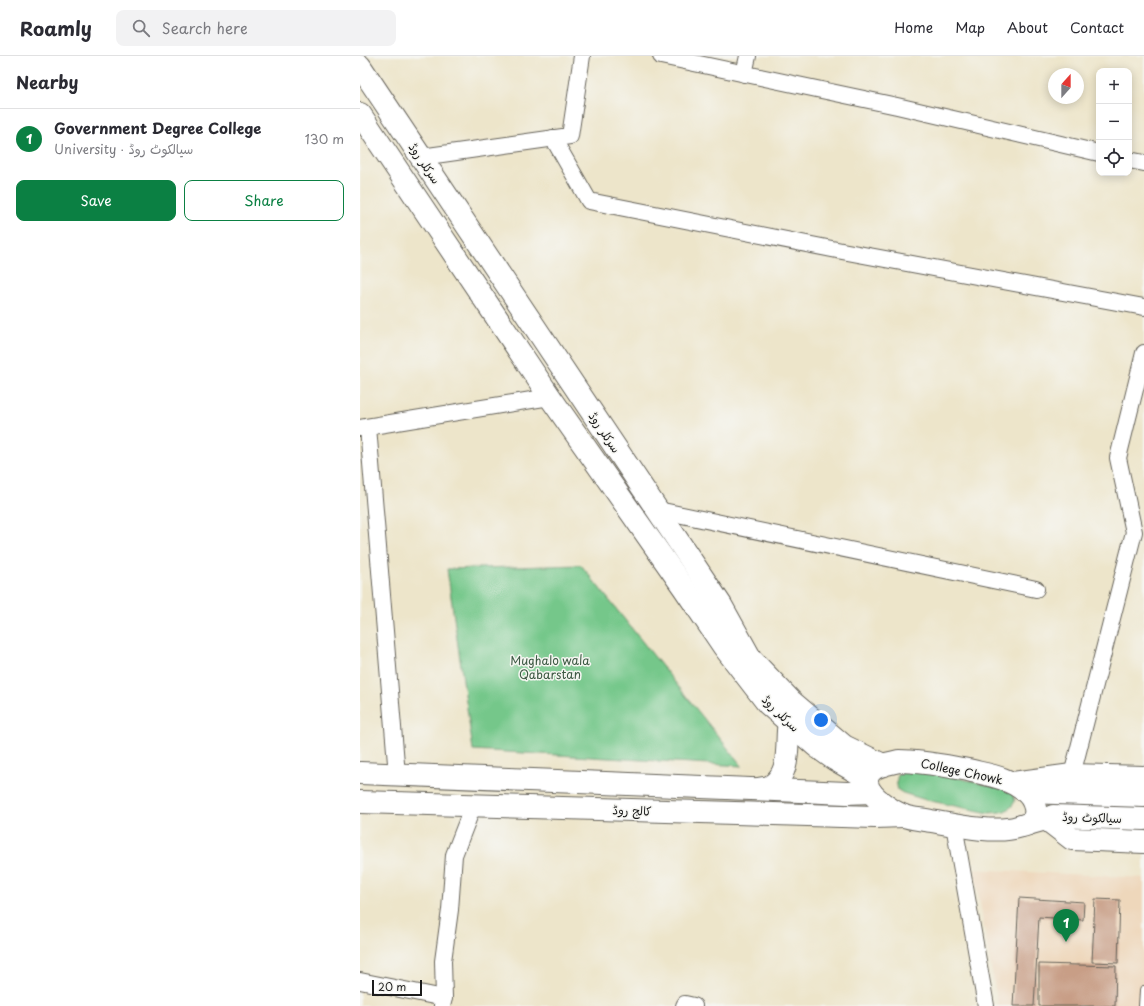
<!DOCTYPE html>
<html lang="en">
<head>
<meta charset="utf-8">
<style>
	body { margin:0; font-family:"Playpen Sans","Playpen Sans Arabic",sans-serif; background:#f2f2f3; color:#2b2b33 }
	.controls { position:absolute; right:12px; top:12px; display:grid; overflow:hidden; border-radius:8px; box-shadow:0 2px 10px #0003 }
	.controls button { width:36px; height:36px; display:grid; place-items:center; padding:0; border:0; border-bottom:1px solid #e1e1e2; background:#fff; color:#2b2b33; font:20px sans-serif }
	.compass { position:absolute; left:688px; top:12px; width:36px; height:36px; border-radius:50%; background:#fff; box-shadow:0 2px 10px #0003; rotate:21deg }
	.scale { position:absolute; left:12px; bottom:10px; width:50px; box-sizing:border-box; padding-left:4px; border:2px solid #1c1c1c; border-top:0; font-size:11px; line-height:14px; white-space:nowrap; color:#1c1c1c; -webkit-text-stroke:3px #f6f6f2; paint-order:stroke }
	.you { position:absolute; left:461px; top:664px; width:14px; height:14px; margin:-10px; border:3px solid #fff; border-radius:50%; background:#1a73e8; box-shadow:0 0 0 6px #1a73e833 }
	.badge { display:grid; place-items:center; width:26px; height:26px; border-radius:50%; background:#0b8043; color:#fff; font-size:13px; font-weight:700 }
	.pin { position:absolute; translate:-50% -33px; filter:drop-shadow(0 1px 2px #0008) }
	.pin::after { content:''; position:absolute; top:21px; width:14px; height:12px; background:inherit; clip-path:polygon(0 0,100% 0,50% 100%) }
	.list { margin:0; padding:0; list-style:none }
	h2 { display:flex; justify-content:space-between; align-items:center; height:52px; margin:0; padding:0 16px; font-size:17px }
	h2 small { font-size:13px; font-weight:400; color:#7c7c81 }
	.list li { display:grid; grid-template-columns:26px 1fr auto; gap:12px; align-items:center; box-sizing:border-box; height:60px; padding:0 16px; border-top:1px solid #e1e1e2 }
	.list b { display:block; font-size:15px; white-space:nowrap }
	.list p { margin:0; font-size:13px; white-space:nowrap; color:#7c7c81 }
	.list em { font-size:13px; font-style:normal; color:#7c7c81 }
	.actions { display:flex; gap:8px; padding:12px 16px }
	.actions a { flex:1; padding:9px 0; border:1px solid #0b8043; border-radius:8px; text-align:center; font-size:14px; color:#0b8043 }
	.actions .main { background:#0b8043; color:#fff }
	.icon { flex:none; width:22px; height:22px; fill:none; stroke:currentColor; stroke-width:2; stroke-linecap:round; stroke-linejoin:round }
	.map { position:relative; flex:none; width:784px; height:950px; overflow:hidden }
	header { display:flex; align-items:center; gap:24px; box-sizing:border-box; height:56px; padding:0 20px; background:#fff; border-bottom:1px solid #e1e1e2 }
	header strong { font-size:19px }
	nav { display:flex; gap:22px; margin-inline-start:auto; font-size:14px }
	.search { width:280px; height:36px; background:#f2f2f3; display:flex; align-items:center; gap:10px; box-sizing:border-box; padding:0 14px; border-radius:8px; color:#7c7c81; font-size:15px }
	main { display:flex }
	aside { flex:1; background:#fff }
	.map>svg:first-child { display:block }
	.built { fill:#eed7bb }
	.green { fill:#75c78a; stroke:#487253 }
	.building { fill:#c89e86 }
	.lines { fill:none; stroke-linecap:round; stroke-linejoin:round }
	.lane-casing { stroke:#656259; stroke-width:10 }
	.street-casing { stroke:#656259; stroke-width:18 }
	.secondary-casing { stroke:#656259; stroke-width:24 }
	.primary-casing { stroke:#656259; stroke-width:24 }
	.highway-casing { stroke:#656259; stroke-width:24 }
	.lane { stroke:#fff; stroke-width:8 }
	.street { stroke:#fff; stroke-width:16 }
	.secondary { stroke:#fff; stroke-width:22 }
	.primary { stroke:#fff; stroke-width:22 }
	.highway { stroke:#fff; stroke-width:22 }
	.labels { text-anchor:middle; dominant-baseline:central; stroke-width:3; stroke-linejoin:round; paint-order:stroke }
	.street-label { font-size:12px; fill:#1c1c1c; stroke:#f6f6f2 }
	.park-label { font-size:12px; fill:#3b5842; stroke:#f6f6f2 }
</style>
</head>
<body>
<header>
<strong>Roamly</strong>
<div class="search"><svg class="icon" aria-label="search" viewBox="0 0 24 24"><circle cx="10" cy="10" r="6"/><path d="M15 15l6 6"/></svg>Search here</div>
<nav><a>Home</a><a>Map</a><a>About</a><a>Contact</a></nav>
</header>
<main>
<aside>
<h2>Nearby<small></small></h2>
<ul class="list">
<li><span class="badge">1</span><div><b>Government Degree College</b><p>University · سیالکوٹ روڈ</p></div><em>130 m</em></li>
</ul>
<div class="actions"><a class="main">Save</a><a>Share</a></div>
</aside>
<div class="map">
<svg width="784" height="950" viewBox="0 0 784 950">
	<rect width="100%" height="100%" fill="#f6f6f2"/>
	<filter id="ink" filterUnits="userSpaceOnUse"><feTurbulence type="fractalNoise" baseFrequency=".025" numOctaves="2"/><feDisplacementMap in="SourceGraphic" scale="8" xChannelSelector="R" yChannelSelector="G"/><feConvolveMatrix kernelMatrix="1 2 1 2 8 2 1 2 1" color-interpolation-filters="sRGB"/></filter>
	<filter id="wash" filterUnits="userSpaceOnUse"><feTurbulence type="fractalNoise" baseFrequency=".012" numOctaves="4" result="noise"/><feDisplacementMap in="SourceGraphic" scale="16" xChannelSelector="R" yChannelSelector="G"/><feGaussianBlur stdDeviation="0.9" result="paint"/><feColorMatrix in="noise" values="0 0 0 0 0 0 0 0 0 0 0 0 0 0 0 0 0 1.4 0 .05"/><feComposite in="paint" operator="in"/></filter>
	<g filter="url(#wash)">
		<rect width="100%" height="100%" fill="#ede5ca"/>
		<polygon class="built" points="614,813 784,822 784,950 638,950"/>
		<g class="green">
			<polygon points="221,509 382,710 113,694 87,513"/>
			<path d="M549,710L648,734L653,739L655,745C649,757 640,756 629,757L566,744L543,737L538,734C535,723 537,714 549,710Z"/>
		</g>
		<g id="blocks">
			<g class="building">
				<polygon points="659,842 724,846 723,864 679,861 674,950 653,950"/>
				<polygon points="735,843 760,844 758,907 732,906"/>
				<polygon points="679,908 756,910 755,950 679,950"/>
			</g>
		</g>
	</g>
	<g filter="url(#ink)">
		<use href="#blocks" fill-opacity="0" stroke="#656259" stroke-width="1"/>
		<g class="lines">
			<g class="lane-casing">
				<polyline id="lane" points="783,950 784,934"/>
			</g>
			<g class="street-casing">
				<g id="street">
					<polyline points="301,0 537,50 739,97"/>
					<polyline points="384,18 388,0"/>
					<polyline points="193,82 229,145 482,195 784,251"/>
					<polyline points="61,101 210,80 222,0"/>
					<polyline points="769,104 784,107"/>
					<polyline points="8,371 37,719"/>
					<polyline points="0,372 190,341"/>
					<polyline points="298,454 676,533"/>
					<polyline points="712,719 774,476 758,402 784,297"/>
					<polyline points="594,769 626,950"/>
					<polyline points="0,925 84,942"/>
					<polyline points="82,950 84,942 83,905 90,854 94,799 113,750"/>
					<polyline points="324,950 325,948 334,950"/>
				</g>
			</g>
			<g class="secondary-casing">
				<g id="secondary">
					<polyline points="653,727 712,719 784,721"/>
					<polyline points="686,763 712,783 784,786"/>
				</g>
			</g>
			<g class="primary-casing">
				<g id="primary">
					<polyline points="0,717 487,737 511,736"/>
					<path d="M399,733C403,732 408,732 411,730C433,715 425,687 429,666"/>
					<polyline points="0,746 515,761 544,760"/>
				</g>
			</g>
			<g class="highway-casing">
				<g id="highway">
					<polyline points="0,10 361,549 391,603 432,646 484,690 523,709"/>
					<polyline points="0,58 190,341 324,532 364,591 408,648 456,690 474,703 507,722"/>
					<path d="M539,705C563,705 585,710 608,714C620,717 632,719 643,723C651,726 658,730 665,735C673,742 681,758 670,767C667,769 662,770 658,771C636,778 594,769 571,765C562,763 552,763 544,760C532,755 508,740 507,726C506,710 527,708 539,705Z"/>
					<polyline points="666,736 784,740"/>
					<polyline points="661,770 686,763 693,760 784,763"/>
				</g>
			</g>
			<use href="#lane" class="lane"/>
			<use href="#street" class="street"/>
			<use href="#secondary" class="secondary"/>
			<use href="#primary" class="primary"/>
			<use href="#highway" class="highway"/>
		</g>
	</g>
	<g class="labels">
		<g class="street-label">
			<text transform="translate(65 107) rotate(56)">سرکلر روڈ</text>
			<text transform="translate(245 376) rotate(56)">سرکلر روڈ</text>
			<text transform="translate(421 657) rotate(44)">سرکلر روڈ</text>
			<text transform="translate(602 715) rotate(12)">College Chowk</text>
			<text transform="translate(272 754) rotate(2)">کالج روڈ</text>
			<text transform="translate(732 761) rotate(2)">سیالکوٹ روڈ</text>
		</g>
		<g class="park-label">
			<text x="190" y="604">Mughalo wala<tspan x="190" dy="14">Qabarstan</tspan></text>
		</g>
	</g>
</svg>
<div class="controls">
<button>+</button>
<button>−</button>
<button><svg class="icon" aria-label="locate" viewBox="0 0 24 24"><circle cx="12" cy="12" r="6"/><path d="M12 2v4M12 18v4M2 12h4M18 12h4"/></svg></button>
</div>
<svg class="compass" viewBox="-18 -18 36 36"><path d="M0-13l5 13h-10z" fill="#e53935"/><path d="M0 13l5-13h-10z" fill="#7c7c81"/></svg>
<div class="scale">20 m</div>
<div class="you"></div>
<div class="pin badge" style="left:706px;top:886px">1</div>
</div>
</main>
</body>
</html>
